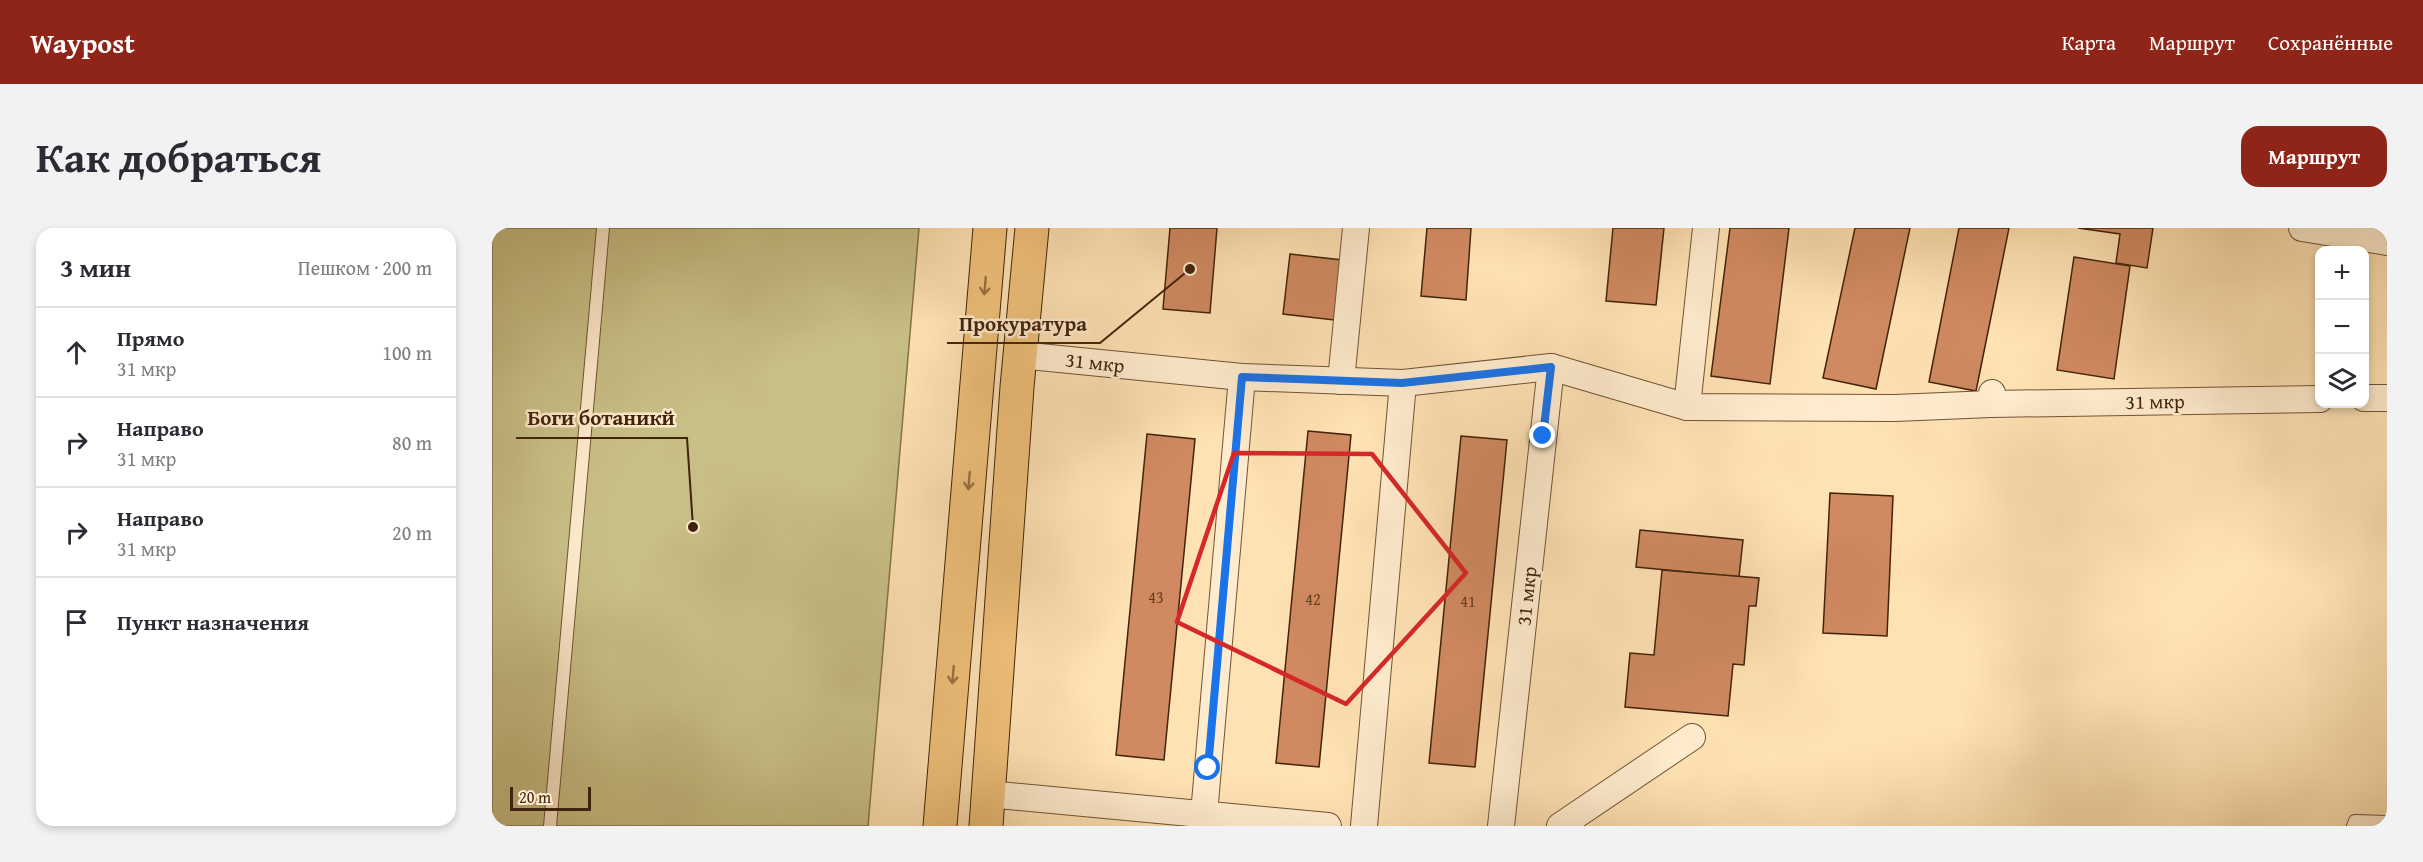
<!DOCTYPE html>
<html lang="ru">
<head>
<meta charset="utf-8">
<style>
	body { margin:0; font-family:"Gentium Book Plus",serif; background:#f2f2f3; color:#2b2b33 }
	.controls { position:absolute; right:18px; top:18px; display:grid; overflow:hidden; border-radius:12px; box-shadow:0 3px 9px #0003 }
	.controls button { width:54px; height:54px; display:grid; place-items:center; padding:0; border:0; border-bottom:2px solid #e1e1e2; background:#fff; color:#2b2b33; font:30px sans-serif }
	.scale { position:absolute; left:18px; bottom:15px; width:81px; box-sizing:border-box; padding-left:6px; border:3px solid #42230b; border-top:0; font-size:16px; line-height:21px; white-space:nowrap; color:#42230b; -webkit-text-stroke:4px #ffecce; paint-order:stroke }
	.stop { position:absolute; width:18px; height:18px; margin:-14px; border:4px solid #1a73e8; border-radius:50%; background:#fff }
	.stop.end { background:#1a73e8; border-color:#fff; box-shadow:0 2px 6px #0008 }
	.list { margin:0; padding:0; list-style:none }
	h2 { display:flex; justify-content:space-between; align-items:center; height:78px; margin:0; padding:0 24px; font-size:26px }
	h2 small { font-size:20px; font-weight:400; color:#7c7c81 }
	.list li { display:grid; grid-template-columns:39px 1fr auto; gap:18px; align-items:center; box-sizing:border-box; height:90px; padding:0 24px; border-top:2px solid #e1e1e2 }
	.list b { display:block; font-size:22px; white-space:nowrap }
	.list p { margin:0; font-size:20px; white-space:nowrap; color:#7c7c81 }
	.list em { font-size:20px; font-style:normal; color:#7c7c81 }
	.icon { flex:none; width:33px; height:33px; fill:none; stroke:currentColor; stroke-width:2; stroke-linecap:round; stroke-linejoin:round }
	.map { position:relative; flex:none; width:1895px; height:598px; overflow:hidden; border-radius:18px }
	header { display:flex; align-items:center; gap:36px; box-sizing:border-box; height:84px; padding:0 30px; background:#8f2418; color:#fff }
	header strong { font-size:28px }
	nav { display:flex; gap:33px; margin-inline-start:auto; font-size:21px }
	.intro { display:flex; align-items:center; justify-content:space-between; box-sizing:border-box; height:144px; padding:0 36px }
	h1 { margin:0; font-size:42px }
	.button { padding:15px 27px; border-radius:18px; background:#8f2418; color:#fff; font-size:21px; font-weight:700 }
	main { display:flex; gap:36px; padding:0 36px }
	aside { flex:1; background:#fff; border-radius:18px; box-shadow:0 3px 9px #0003 }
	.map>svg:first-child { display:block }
	.green { fill:#c9c087; stroke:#867249; stroke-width:1.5 }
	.building { fill:#d08961; stroke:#42230b; stroke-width:1.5 }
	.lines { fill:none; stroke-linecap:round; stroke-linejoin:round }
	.lane-casing { stroke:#715335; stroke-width:14 }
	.street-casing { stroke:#715335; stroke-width:28 }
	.highway-casing { stroke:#42230b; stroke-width:35 }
	.lane { stroke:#ffecce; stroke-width:12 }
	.street { stroke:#ffecce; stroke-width:26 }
	.highway { stroke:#f0c17a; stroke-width:33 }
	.oneway { stroke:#997242 }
	.route { stroke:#1a73e8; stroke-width:8 }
	.marked { fill:none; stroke:#d62828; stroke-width:4.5; stroke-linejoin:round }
	.labels { text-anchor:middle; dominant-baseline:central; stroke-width:5; stroke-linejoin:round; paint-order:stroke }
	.number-label { font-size:16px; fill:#663c20 }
	.street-label { font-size:20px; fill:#42230b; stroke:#ffecce }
	.leader { fill:none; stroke:#42230b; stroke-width:2 }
	.callout-dot { fill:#42230b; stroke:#ffecce; stroke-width:2 }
	.callout-label { font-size:21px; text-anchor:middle; font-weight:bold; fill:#42230b; stroke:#ffecce; stroke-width:5; stroke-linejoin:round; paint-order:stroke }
</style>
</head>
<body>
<header>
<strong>Waypost</strong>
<nav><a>Карта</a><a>Маршрут</a><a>Сохранённые</a></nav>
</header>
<div class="intro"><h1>Как добраться</h1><a class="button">Маршрут</a></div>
<main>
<aside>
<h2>3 мин<small>Пешком · 200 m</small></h2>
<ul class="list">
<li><svg class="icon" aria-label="ahead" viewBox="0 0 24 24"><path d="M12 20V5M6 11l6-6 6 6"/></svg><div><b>Прямо</b><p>31 мкр</p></div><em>100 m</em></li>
<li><svg class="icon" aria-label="right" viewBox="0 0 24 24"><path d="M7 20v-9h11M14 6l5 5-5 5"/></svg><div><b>Направо</b><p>31 мкр</p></div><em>80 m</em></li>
<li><svg class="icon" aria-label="right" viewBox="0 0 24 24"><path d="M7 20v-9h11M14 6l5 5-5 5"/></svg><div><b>Направо</b><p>31 мкр</p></div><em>20 m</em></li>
<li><svg class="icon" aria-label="arrive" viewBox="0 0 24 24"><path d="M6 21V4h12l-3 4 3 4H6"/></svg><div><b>Пункт назначения</b></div></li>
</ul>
</aside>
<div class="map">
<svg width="1895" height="598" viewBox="0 0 1895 598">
	<rect width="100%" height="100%" fill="#ffe2b4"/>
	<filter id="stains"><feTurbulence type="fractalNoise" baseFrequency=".00333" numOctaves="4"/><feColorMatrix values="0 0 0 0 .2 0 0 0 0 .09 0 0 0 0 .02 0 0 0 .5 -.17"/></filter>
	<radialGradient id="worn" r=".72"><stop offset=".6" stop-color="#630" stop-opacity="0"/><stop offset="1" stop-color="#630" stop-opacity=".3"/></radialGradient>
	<polygon class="green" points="0,0 427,0 376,598 0,598"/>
	<g class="building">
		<polygon points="678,0 725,0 718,85 671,81"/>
		<polygon points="935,0 979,0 974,72 929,68"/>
		<polygon points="1121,0 1172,0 1164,77 1114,73"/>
		<polygon points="1238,0 1297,0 1278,156 1219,148"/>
		<polygon points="1363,0 1418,0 1384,161 1331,150"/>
		<polygon points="1467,0 1517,0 1484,163 1437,154"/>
		<polygon points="1586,0 1661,0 1655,40 1624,35 1628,6"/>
		<polygon points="798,26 850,32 842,92 791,86"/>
		<polygon points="1582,29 1638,38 1622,151 1565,142"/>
		<polygon points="816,203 859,207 827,539 784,535"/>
		<polygon points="655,206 703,211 672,532 624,527"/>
		<polygon points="969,208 1015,212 983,539 937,535"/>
		<polygon points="1338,265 1401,268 1395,408 1331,405"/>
		<polygon points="1148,302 1251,312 1247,349 1144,339"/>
		<polygon points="1170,342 1267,350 1264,378 1257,378 1252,437 1241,436 1236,488 1133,479 1138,425 1162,427"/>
	</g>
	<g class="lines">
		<g class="lane-casing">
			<g id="lane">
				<polyline points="58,598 111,0"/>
				<polyline points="1861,598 1863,593 1895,594"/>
			</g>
		</g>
		<g class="street-casing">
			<g id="street">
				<polyline points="1810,0 1895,14"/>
				<polyline points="527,127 750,149 911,155 1059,139 1195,179 1403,180 1499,176 1500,165"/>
				<polyline points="849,153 864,0"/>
				<polyline points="1872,170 1895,170"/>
				<polyline points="1499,176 1828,171"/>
				<polyline points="1195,179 1214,0"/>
				<polyline points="496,566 836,598"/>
				<polyline points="712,586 750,149"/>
				<polyline points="872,598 911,155"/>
				<polyline points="1009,598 1059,139"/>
				<polyline points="1068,598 1200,509"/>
			</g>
		</g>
		<g class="highway-casing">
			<g id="highway">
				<polyline points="448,598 498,0"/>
				<polyline points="494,598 525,159 540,0"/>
			</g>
		</g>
		<use href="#lane" class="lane"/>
		<use href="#street" class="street"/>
		<use href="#highway" class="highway"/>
	</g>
	<defs><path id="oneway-shaft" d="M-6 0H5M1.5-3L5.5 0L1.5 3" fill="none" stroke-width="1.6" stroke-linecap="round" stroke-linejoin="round" transform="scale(1.5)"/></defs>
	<g class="oneway">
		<use href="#oneway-shaft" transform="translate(493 58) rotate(95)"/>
		<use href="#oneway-shaft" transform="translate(477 253) rotate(95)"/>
		<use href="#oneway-shaft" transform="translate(461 447) rotate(95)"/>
	</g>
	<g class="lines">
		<polyline class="route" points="716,540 750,149 910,155 1059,139 1051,208"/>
	</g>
	<path class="marked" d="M742,225L880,226L974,345L854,476L685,394Z"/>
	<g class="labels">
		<g class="number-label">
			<text x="664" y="369">43</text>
			<text x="821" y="371">42</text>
			<text x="976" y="373">41</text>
		</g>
		<g class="street-label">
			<text transform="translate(603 134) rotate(6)">31 мкр</text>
			<text transform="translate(1663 173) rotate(-1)">31 мкр</text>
			<text transform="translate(1034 368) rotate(-84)">31 мкр</text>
		</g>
	</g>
	<path class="leader" d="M698 41L608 115H455M201 299L195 210H24"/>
	<g class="callout-dot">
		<circle cx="698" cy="41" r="6"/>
		<circle cx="201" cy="299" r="6"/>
	</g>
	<g class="callout-label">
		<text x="531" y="103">Прокуратура</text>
		<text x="109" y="197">Боги ботаникй</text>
	</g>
	<rect width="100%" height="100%" filter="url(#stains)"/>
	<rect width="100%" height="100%" fill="url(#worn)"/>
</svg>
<div class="controls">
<button>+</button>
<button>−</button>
<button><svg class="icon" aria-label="layers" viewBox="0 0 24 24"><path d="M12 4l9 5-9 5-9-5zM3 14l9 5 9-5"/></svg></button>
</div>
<div class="scale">20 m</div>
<div class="stop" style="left:716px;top:540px"></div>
<div class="stop end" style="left:1051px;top:208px"></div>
</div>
</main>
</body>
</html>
